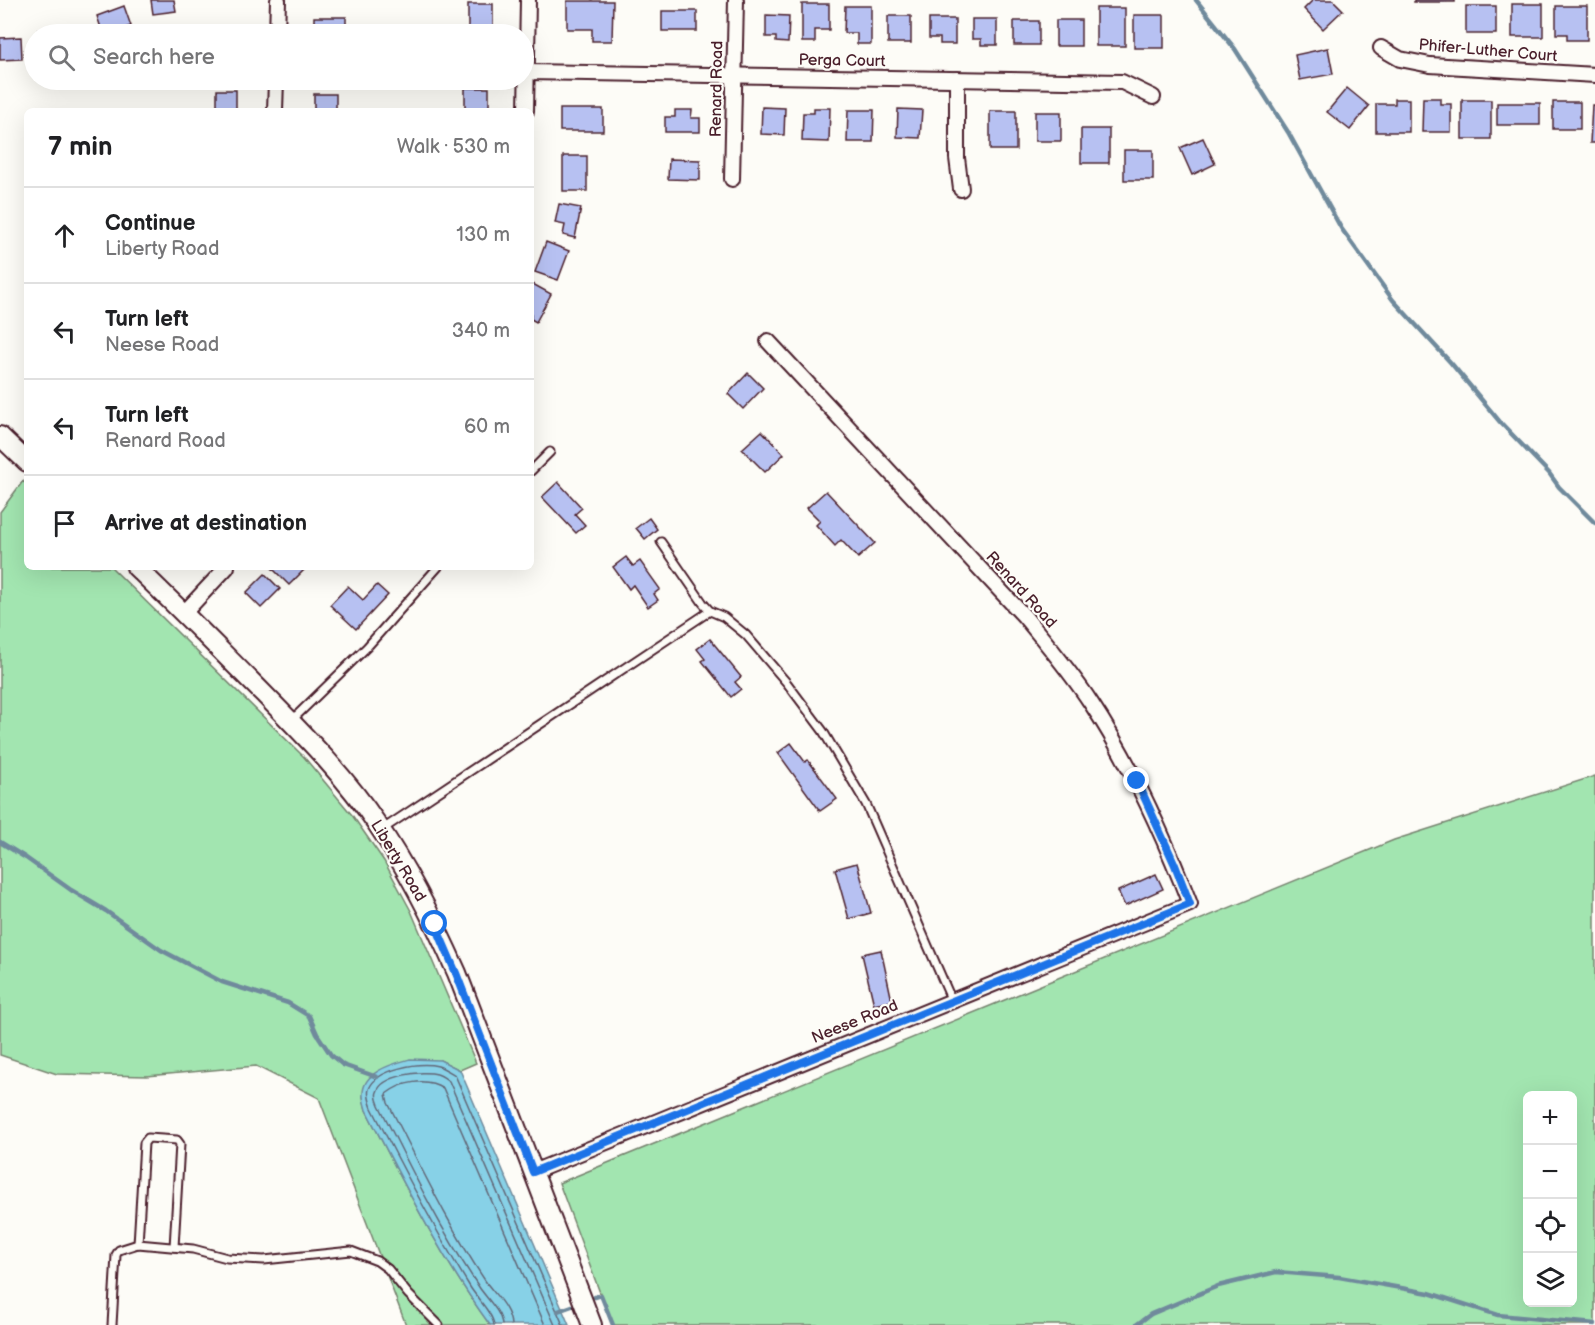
<!DOCTYPE html>
<html lang="en">
<head>
<meta charset="utf-8">
<style>
	body { margin:0; font-family:"Balsamiq Sans",sans-serif; background:#f6f6f6; color:#202124 }
	.controls { position:absolute; right:18px; bottom:18px; display:grid; overflow:hidden; border-radius:9px; box-shadow:0 6px 24px #0002 }
	.controls button { width:54px; height:54px; display:grid; place-items:center; padding:0; border:0; border-bottom:2px solid #e0e0e0; background:#fff; color:#202124; font:30px sans-serif }
	.stop { position:absolute; width:18px; height:18px; margin:-14px; border:4px solid #1a73e8; border-radius:50%; background:#fff }
	.stop.end { background:#1a73e8; border-color:#fff; box-shadow:0 2px 6px #0008 }
	.list { margin:0; padding:0; list-style:none }
	h2 { display:flex; justify-content:space-between; align-items:center; height:78px; margin:0; padding:0 24px; font-size:26px }
	h2 small { font-size:20px; font-weight:400; color:#757577 }
	.list li { display:grid; grid-template-columns:39px 1fr auto; gap:18px; align-items:center; box-sizing:border-box; height:96px; padding:0 24px; border-top:2px solid #e0e0e0 }
	.list b { display:block; font-size:22px; white-space:nowrap }
	.list p { margin:0; font-size:20px; white-space:nowrap; color:#757577 }
	.list em { font-size:20px; font-style:normal; color:#757577 }
	.icon { flex:none; width:33px; height:33px; fill:none; stroke:currentColor; stroke-width:2; stroke-linecap:round; stroke-linejoin:round }
	.map { position:relative; flex:none; width:1595px; height:1325px; overflow:hidden }
	.search { position:absolute; background:#fff; box-shadow:0 6px 24px #0002; left:24px; top:24px; width:510px; height:66px; display:flex; align-items:center; gap:15px; box-sizing:border-box; padding:0 21px; border-radius:33px; color:#757577; font-size:22px }
	.panel { position:absolute; background:#fff; box-shadow:0 6px 24px #0002; left:24px; top:108px; width:510px; height:462px; border-radius:9px }
	.map>svg:first-child { display:block }
	.green { fill:#a2e5b0; stroke:#76826e; stroke-width:1.5; fill-rule:evenodd }
	.water { fill:#87d1e7; stroke:#6f8a9c; stroke-width:1.5 }
	.lines { fill:none; stroke-linecap:round; stroke-linejoin:round }
	.shore { stroke:#626676; stroke-width:1.5 }
	.stream { stroke:#6f8a9c; stroke-width:4.5 }
	.building { fill:#b7c1f2; stroke:#4a1f2b; stroke-width:1.5 }
	.service-casing { stroke:#4a1f2b; stroke-width:11 }
	.minor-casing { stroke:#4a1f2b; stroke-width:18 }
	.tertiary-casing { stroke:#4a1f2b; stroke-width:22 }
	.service { stroke:#fdfcf7; stroke-width:7 }
	.minor { stroke:#fdfcf7; stroke-width:14 }
	.tertiary { stroke:#fdfcf7; stroke-width:18 }
	.route { stroke:#1a73e8; stroke-width:8 }
	.labels { text-anchor:middle; dominant-baseline:central; stroke-width:4.5; stroke-linejoin:round; paint-order:stroke }
	.street-label { font-size:16px; fill:#4a1f2b; stroke:#fdfcf7 }
</style>
</head>
<body>
<div class="map">
<svg width="1595" height="1325" viewBox="0 0 1595 1325">
	<rect width="100%" height="100%" fill="#fdfcf7"/>
	<filter id="ink" filterUnits="userSpaceOnUse"><feTurbulence type="fractalNoise" baseFrequency=".0167" numOctaves="2"/><feDisplacementMap in="SourceGraphic" scale="12" xChannelSelector="R" yChannelSelector="G"/><feConvolveMatrix kernelMatrix="1 2 1 2 8 2 1 2 1" color-interpolation-filters="sRGB"/></filter>
	<g filter="url(#ink)">
		<g class="green">
			<path d="M23,481L27,485V567H111L304,757L352,815L384,861L411,911L476,1063L460,1070L440,1060L363,1096L366,1110C404,1184 441,1258 490,1325H406L319,1098L256,1066L147,1076L57,1074L0,1055V512Z"/>
			<path d="M1595,776V1325H612L559,1183L1394,840ZM1528,1096H1572V1302H1528Z"/>
		</g>
		<path class="water" d="M410,1059L440,1060L460,1070L569,1325H490C441,1258 404,1184 366,1110C365,1106 363,1100 363,1096C361,1072 392,1064 410,1059Z"/>
		<g class="lines">
			<g class="shore">
				<path d="M494,1325C493,1314 476,1297 470,1287C434,1229 403,1169 372,1108C370,1102 367,1095 369,1089C377,1068 420,1062 438,1066C444,1068 450,1072 455,1075L563,1325"/>
				<path d="M502,1325C501,1311 486,1298 479,1287C440,1229 410,1167 379,1105C378,1102 375,1096 377,1092C382,1075 423,1070 437,1074C441,1075 446,1079 449,1081L555,1325"/>
				<path d="M511,1325C510,1308 495,1295 486,1282C448,1225 419,1163 388,1103L386,1094C401,1082 426,1077 443,1088L545,1325"/>
			</g>
			<g class="stream">
				<polyline points="1196,0 1235,49 1288,132 1341,228 1393,300 1451,363 1500,422 1549,473 1559,487 1595,523"/>
				<polyline points="0,842 26,858 71,890 106,911 161,950 222,982 288,1003 309,1016 317,1034 331,1055 343,1065 377,1077"/>
				<polyline points="595,1297 601,1295 613,1325"/>
				<polyline points="558,1311 572,1306"/>
				<polyline points="1136,1325 1151,1314 1218,1286 1276,1272 1339,1277 1429,1293 1498,1315 1595,1324"/>
			</g>
		</g>
		<g class="building">
			<polygon points="151,0 174,0 176,11 153,14"/>
			<polygon points="1313,0 1333,0 1343,10 1323,29 1304,9"/>
			<rect x="1414" y="0" width="41" height="2"/>
			<polygon points="567,1 613,1 612,41 592,41 592,29 567,29"/>
			<rect x="468" y="4" width="25" height="29"/>
			<polygon points="802,4 829,4 829,30 815,30 815,42 802,42"/>
			<rect x="1512" y="4" width="31" height="33"/>
			<polygon points="124,6 131,26 108,34 103,34 97,16"/>
			<polygon points="845,6 871,6 871,44 857,44 857,33 844,33"/>
			<rect x="1466" y="6" width="30" height="28"/>
			<polygon points="1556,6 1587,6 1587,40 1567,40 1567,34 1556,34"/>
			<rect x="1096" y="8" width="29" height="38"/>
			<rect x="662" y="11" width="35" height="20"/>
			<polygon points="766,15 789,16 788,43 776,42 776,37 766,37"/>
			<rect x="1134" y="15" width="30" height="33"/>
			<rect x="888" y="16" width="23" height="27"/>
			<rect x="314" y="17" width="32" height="17"/>
			<polygon points="929,19 955,19 955,44 940,44 940,38 929,38"/>
			<polygon points="972,19 997,19 997,45 981,45 981,39 972,39"/>
			<rect x="1056" y="20" width="25" height="26"/>
			<rect x="1014" y="21" width="25" height="24"/>
			<polygon points="64,26 65,34 38,34 38,30"/>
			<polygon points="21,37 22,59 0,60 0,38"/>
			<polygon points="1328,48 1333,74 1300,80 1295,55"/>
			<rect x="465" y="88" width="24" height="23"/>
			<polygon points="1347,88 1369,106 1350,130 1327,112"/>
			<rect x="217" y="90" width="19" height="20"/>
			<rect x="314" y="94" width="22" height="17"/>
			<polygon points="1423,98 1440,98 1440,104 1451,104 1451,132 1422,132"/>
			<polygon points="1395,99 1409,99 1409,132 1376,132 1376,104 1395,104"/>
			<rect x="1462" y="100" width="29" height="39"/>
			<rect x="1553" y="102" width="27" height="27"/>
			<rect x="1497" y="103" width="43" height="22"/>
			<polygon points="1592,105 1595,105 1595,143 1590,143"/>
			<polygon points="762,107 785,108 784,135 761,134"/>
			<polygon points="814,108 830,108 829,142 802,141 803,113 814,113"/>
			<rect x="560" y="109" width="43" height="22"/>
			<polygon points="898,109 922,110 920,138 897,137"/>
			<polygon points="675,110 692,110 691,118 700,118 700,132 665,132 665,117 675,117"/>
			<polygon points="848,110 874,110 873,142 847,142"/>
			<rect x="990" y="111" width="26" height="39"/>
			<rect x="1035" y="112" width="26" height="29"/>
			<rect x="1081" y="129" width="28" height="34"/>
			<polygon points="1203,138 1215,164 1192,175 1180,148"/>
			<rect x="1124" y="150" width="29" height="30"/>
			<rect x="563" y="156" width="24" height="35"/>
			<polygon points="669,159 700,160 700,180 668,179"/>
			<polygon points="559,204 581,208 575,238 563,235 565,225 555,223"/>
			<polygon points="546,242 569,251 558,280 535,272"/>
			<polygon points="531,283 551,294 536,322 531,319"/>
			<polygon points="748,373 763,388 743,409 728,394"/>
			<polygon points="762,431 784,454 765,472 742,449"/>
			<polygon points="558,482 582,508 575,514 585,525 576,533 542,497"/>
			<polygon points="826,491 875,543 858,558 841,540 835,546 816,525 820,521 807,508"/>
			<polygon points="649,518 657,529 645,539 636,528"/>
			<polygon points="626,557 633,566 640,561 660,589 654,594 658,600 648,607 633,585 629,589 613,567"/>
			<polygon points="271,567 307,567 289,585"/>
			<polygon points="265,574 280,589 261,608 246,593"/>
			<polygon points="377,585 388,595 356,629 330,605 348,586 363,600"/>
			<polygon points="710,639 741,677 735,682 741,689 731,697 702,661 705,659 697,649"/>
			<polygon points="791,743 805,762 808,760 837,799 820,811 778,753"/>
			<polygon points="857,863 871,913 849,919 835,869"/>
			<polygon points="1156,874 1163,889 1125,906 1118,891"/>
			<polygon points="881,950 892,1001 874,1005 862,954"/>
		</g>
		<g class="lines">
			<g class="service-casing">
				<g id="service">
					<polyline points="531,471 550,452"/>
					<polyline points="661,542 703,603 710,611 724,617 746,635 787,683 823,731 866,804 952,1001"/>
					<polyline points="292,720 367,647 438,567"/>
					<polyline points="383,829 710,611"/>
					<polyline points="138,1244 144,1143 148,1138 177,1140 180,1144 174,1247"/>
					<polyline points="112,1325 116,1255 119,1250 138,1244 193,1249 227,1258 264,1260 351,1251 377,1261 388,1269 408,1294 439,1325"/>
				</g>
			</g>
			<g class="minor-casing">
				<g id="minor">
					<polyline points="277,34 278,0"/>
					<polyline points="1381,48 1400,59 1430,65 1595,75"/>
					<polyline points="527,72 1122,82 1153,97"/>
					<polyline points="957,79 957,158 961,189"/>
					<polyline points="275,111 276,80"/>
					<polyline points="526,111 528,0"/>
					<polyline points="732,179 736,0"/>
					<polyline points="184,613 227,567"/>
					<path d="M533,1172L1190,904C1163,834 1132,765 1091,703C1071,672 1047,644 1024,616L768,341"/>
				</g>
			</g>
			<g class="tertiary-casing">
				<g id="tertiary">
					<polyline points="0,436 27,462"/>
					<path d="M136,567C179,608 221,651 263,693C303,734 345,776 377,824C409,871 434,921 457,973L592,1325"/>
				</g>
			</g>
			<use href="#service" class="service"/>
			<use href="#minor" class="minor"/>
			<use href="#tertiary" class="tertiary"/>
		</g>
	</g>
	<g class="lines" filter="url(#ink)">
		<polyline class="route" points="435,924 456,973 533,1172 1190,904 1175,865 1137,781"/>
	</g>
	<g class="labels">
		<g class="street-label">
			<text transform="translate(1488 51) rotate(5)">Phifer-Luther Court</text>
			<text transform="translate(842 61) rotate(1)">Perga Court</text>
			<text transform="translate(717 89) rotate(-89)">Renard Road</text>
			<text transform="translate(1021 590) rotate(48)">Renard Road</text>
			<text transform="translate(398 861) rotate(59)">Liberty Road</text>
			<text transform="translate(855 1022) rotate(-22)">Neese Road</text>
		</g>
	</g>
</svg>
<div class="controls">
<button>+</button>
<button>−</button>
<button><svg class="icon" aria-label="locate" viewBox="0 0 24 24"><circle cx="12" cy="12" r="6"/><path d="M12 2v4M12 18v4M2 12h4M18 12h4"/></svg></button>
<button><svg class="icon" aria-label="layers" viewBox="0 0 24 24"><path d="M12 4l9 5-9 5-9-5zM3 14l9 5 9-5"/></svg></button>
</div>
<div class="stop" style="left:435px;top:924px"></div>
<div class="stop end" style="left:1137px;top:781px"></div>
<div class="search"><svg class="icon" aria-label="search" viewBox="0 0 24 24"><circle cx="10" cy="10" r="6"/><path d="M15 15l6 6"/></svg>Search here</div>
<section class="panel">
<h2>7 min<small>Walk · 530 m</small></h2>
<ul class="list">
<li><svg class="icon" aria-label="ahead" viewBox="0 0 24 24"><path d="M12 20V5M6 11l6-6 6 6"/></svg><div><b>Continue</b><p>Liberty Road</p></div><em>130 m</em></li>
<li><svg class="icon" aria-label="left" viewBox="0 0 24 24"><path d="M17 20v-9H6M10 6l-5 5 5 5"/></svg><div><b>Turn left</b><p>Neese Road</p></div><em>340 m</em></li>
<li><svg class="icon" aria-label="left" viewBox="0 0 24 24"><path d="M17 20v-9H6M10 6l-5 5 5 5"/></svg><div><b>Turn left</b><p>Renard Road</p></div><em>60 m</em></li>
<li><svg class="icon" aria-label="arrive" viewBox="0 0 24 24"><path d="M6 21V4h12l-3 4 3 4H6"/></svg><div><b>Arrive at destination</b></div></li>
</ul>
</section>
</div>
</body>
</html>
